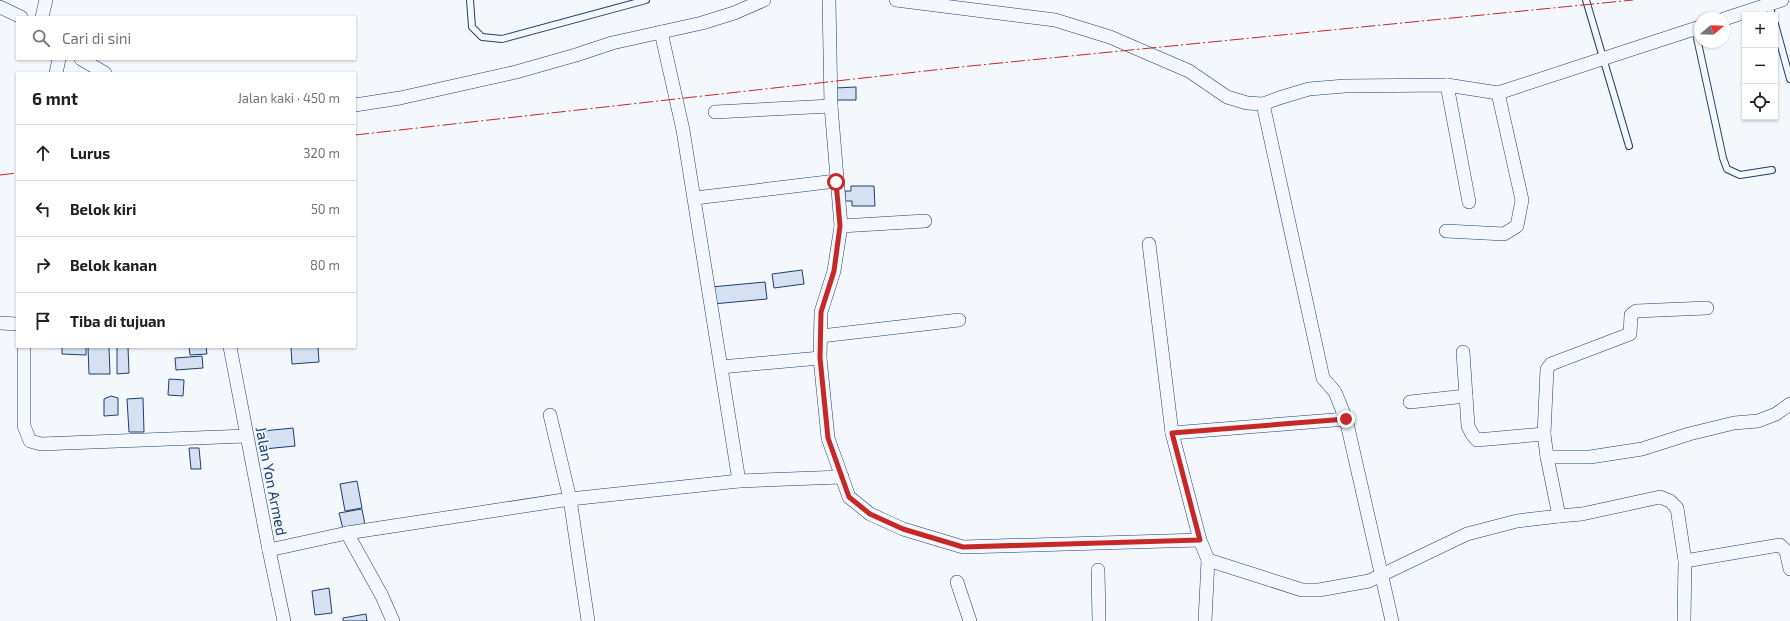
<!DOCTYPE html>
<html lang="id">
<head>
<meta charset="utf-8">
<style>
	body { margin:0; font-family:"Exo 2",sans-serif; background:#f6f6f6; color:#202124 }
	.controls { position:absolute; right:12px; top:12px; display:grid; overflow:hidden; border-radius:0px; box-shadow:0 1px 3px #0004 }
	.controls button { width:36px; height:36px; display:grid; place-items:center; padding:0; border:0; border-bottom:1px solid #e0e0e0; background:#fff; color:#202124; font:20px sans-serif }
	.compass { position:absolute; left:1694px; top:12px; width:36px; height:36px; border-radius:50%; background:#fff; box-shadow:0 1px 3px #0004; rotate:71deg }
	.stop { position:absolute; width:12px; height:12px; margin:-9px; border:3px solid #c62828; border-radius:50%; background:#fff }
	.stop.end { background:#c62828; border-color:#fff; box-shadow:0 1px 4px #0008 }
	.list { margin:0; padding:0; list-style:none }
	h2 { display:flex; justify-content:space-between; align-items:center; height:52px; margin:0; padding:0 16px; font-size:17px }
	h2 small { font-size:13px; font-weight:400; color:#757577 }
	.list li { display:grid; grid-template-columns:26px 1fr auto; gap:12px; align-items:center; box-sizing:border-box; height:56px; padding:0 16px; border-top:1px solid #e0e0e0 }
	.list b { display:block; font-size:15px; white-space:nowrap }
	.list em { font-size:13px; font-style:normal; color:#757577 }
	.icon { flex:none; width:22px; height:22px; fill:none; stroke:currentColor; stroke-width:2; stroke-linecap:round; stroke-linejoin:round }
	.map { position:relative; flex:none; width:1790px; height:621px; overflow:hidden }
	.search { position:absolute; background:#fff; box-shadow:0 1px 3px #0004; left:16px; top:16px; width:340px; height:44px; display:flex; align-items:center; gap:10px; box-sizing:border-box; padding:0 14px; border-radius:0px; color:#757577; font-size:15px }
	.panel { position:absolute; background:#fff; box-shadow:0 1px 3px #0004; left:16px; top:72px; width:340px; height:276px; border-radius:0px }
	.map>svg:first-child { display:block }
	.building { fill:#d5e0f0; stroke:#1d3f73 }
	.lines { fill:none; stroke-linecap:round; stroke-linejoin:round }
	.service-casing { stroke:#1d3f73; stroke-width:8 }
	.minor-casing { stroke:#1d3f73; stroke-width:14 }
	.service { stroke:#f4f7fb; stroke-width:6 }
	.minor { stroke:#f4f7fb; stroke-width:13 }
	.power { stroke:#c62828; stroke-width:1; stroke-dasharray:14 3 2 3; stroke-linecap:butt }
	.route { stroke:#c62828; stroke-width:5 }
	.labels { text-anchor:middle; dominant-baseline:central; stroke-width:3; stroke-linejoin:round; paint-order:stroke }
	.street-label { font-size:15px; fill:#1d3f73; stroke:#f4f7fb }
</style>
</head>
<body>
<div class="map">
<svg width="1790" height="621" viewBox="0 0 1790 621">
	<rect width="100%" height="100%" fill="#f4f7fb"/>
	<g class="building">
		<polygon points="856,87 856,100 835,100 835,88"/>
		<polygon points="851,186 874,186 875,206 852,206 852,201 845,201 845,191 851,191"/>
		<polygon points="802,270 804,284 774,288 772,274"/>
		<polygon points="765,282 767,299 713,304 711,287"/>
		<polygon points="62,347 86,347 86,355 62,354"/>
		<polygon points="88,347 109,347 110,374 89,374"/>
		<polygon points="117,347 128,347 129,373 117,374"/>
		<polygon points="189,347 206,347 207,354 190,355"/>
		<polygon points="291,347 318,347 319,362 292,364"/>
		<polygon points="202,356 203,368 176,370 175,358"/>
		<polygon points="169,379 184,380 183,396 168,395"/>
		<polygon points="111,396 118,398 118,415 104,416 104,399"/>
		<polygon points="143,398 144,432 129,432 127,399"/>
		<polygon points="293,428 295,446 264,449 263,431"/>
		<polygon points="189,448 199,448 201,469 191,469"/>
		<polygon points="357,481 362,508 345,511 340,484"/>
		<polygon points="362,509 365,525 343,529 339,513"/>
		<polygon points="329,588 332,613 315,615 312,591"/>
		<polygon points="366,614 367,621 343,621 343,618"/>
	</g>
	<g class="lines">
		<g class="service-casing">
			<g id="service">
				<polyline points="470,0 472,27 482,37 502,39 646,0"/>
				<polyline points="1586,0 1629,146"/>
				<polyline points="1769,4 1772,15"/>
				<polyline points="1775,24 1790,79"/>
				<polyline points="1695,29 1723,158 1727,169 1740,175 1772,170"/>
			</g>
		</g>
		<g class="minor-casing">
			<g id="minor">
				<polyline points="829,0 831,106 841,226 834,271 821,312 820,358 828,438 849,497 870,514 903,529 963,547 1200,540"/>
				<polyline points="896,0 1055,20 1110,37 1189,71 1227,97 1247,103 1263,104 1279,98 1309,89 1345,86 1447,85 1498,93 1700,27"/>
				<polyline points="0,7 21,17"/>
				<polyline points="42,17 46,0"/>
				<polyline points="1724,19 1782,0"/>
				<polyline points="661,32 683,130 739,481"/>
				<polyline points="81,59 105,73"/>
				<polyline points="56,73 59,59"/>
				<polyline points="1447,85 1469,202"/>
				<polyline points="1263,104 1323,378 1335,392 1346,419 1392,621"/>
				<polyline points="355,105 400,98 516,72 576,55 612,43 702,23 734,13 764,0"/>
				<polyline points="715,112 831,106"/>
				<polyline points="695,198 836,181"/>
				<polyline points="841,226 925,221"/>
				<polyline points="1446,231 1504,234 1517,226 1522,200 1498,93"/>
				<polyline points="1149,244 1172,433"/>
				<polyline points="0,323 17,324"/>
				<polyline points="821,336 959,320"/>
				<polyline points="24,347 24,426 30,441 41,444 246,436"/>
				<polyline points="230,347 269,550 284,621"/>
				<polyline points="1463,352 1468,426 1472,434 1477,440 1544,434 1547,457"/>
				<polyline points="721,367 820,358"/>
				<polyline points="1410,402 1466,396"/>
				<polyline points="550,415 570,499 588,621"/>
				<polyline points="1544,434 1547,369 1551,364 1630,334 1631,315 1636,311 1707,308"/>
				<polyline points="1559,516 1582,514 1660,497 1670,501 1677,508 1685,561 1684,621"/>
				<polyline points="347,533 382,596 393,621"/>
				<polyline points="269,550 347,533 570,499 739,481 842,477"/>
				<polyline points="1208,560 1302,590 1319,590 1369,581 1467,534 1517,521 1559,516 1547,457 1590,457 1642,449 1689,434 1734,423 1758,421 1776,414 1790,404"/>
				<polyline points="1685,561 1780,545 1786,551 1790,569"/>
				<polyline points="1098,570 1099,621"/>
				<polyline points="957,582 970,621"/>
				<polyline points="1205,621 1208,560 1200,540 1172,433 1346,419"/>
			</g>
		</g>
		<use href="#service" class="service"/>
		<use href="#minor" class="minor"/>
		<g class="power">
			<polyline points="355,135 970,66 1633,0"/>
			<polyline points="0,175 17,173"/>
		</g>
	</g>
	<g class="lines">
		<polyline class="route" points="836,182 840,226 834,271 821,312 820,358 828,438 849,497 870,514 903,529 963,547 1200,540 1172,433 1346,419"/>
	</g>
	<g class="labels">
		<g class="street-label">
			<text transform="translate(272 481) rotate(79)">Jalan Yon Armed</text>
		</g>
	</g>
</svg>
<div class="controls">
<button>+</button>
<button>−</button>
<button><svg class="icon" aria-label="locate" viewBox="0 0 24 24"><circle cx="12" cy="12" r="6"/><path d="M12 2v4M12 18v4M2 12h4M18 12h4"/></svg></button>
</div>
<svg class="compass" viewBox="-18 -18 36 36"><path d="M0-13l5 13h-10z" fill="#e53935"/><path d="M0 13l5-13h-10z" fill="#757577"/></svg>
<div class="stop" style="left:836px;top:182px"></div>
<div class="stop end" style="left:1346px;top:419px"></div>
<div class="search"><svg class="icon" aria-label="search" viewBox="0 0 24 24"><circle cx="10" cy="10" r="6"/><path d="M15 15l6 6"/></svg>Cari di sini</div>
<section class="panel">
<h2>6 mnt<small>Jalan kaki · 450 m</small></h2>
<ul class="list">
<li><svg class="icon" aria-label="ahead" viewBox="0 0 24 24"><path d="M12 20V5M6 11l6-6 6 6"/></svg><div><b>Lurus</b></div><em>320 m</em></li>
<li><svg class="icon" aria-label="left" viewBox="0 0 24 24"><path d="M17 20v-9H6M10 6l-5 5 5 5"/></svg><div><b>Belok kiri</b></div><em>50 m</em></li>
<li><svg class="icon" aria-label="right" viewBox="0 0 24 24"><path d="M7 20v-9h11M14 6l5 5-5 5"/></svg><div><b>Belok kanan</b></div><em>80 m</em></li>
<li><svg class="icon" aria-label="arrive" viewBox="0 0 24 24"><path d="M6 21V4h12l-3 4 3 4H6"/></svg><div><b>Tiba di tujuan</b></div></li>
</ul>
</section>
</div>
</body>
</html>
